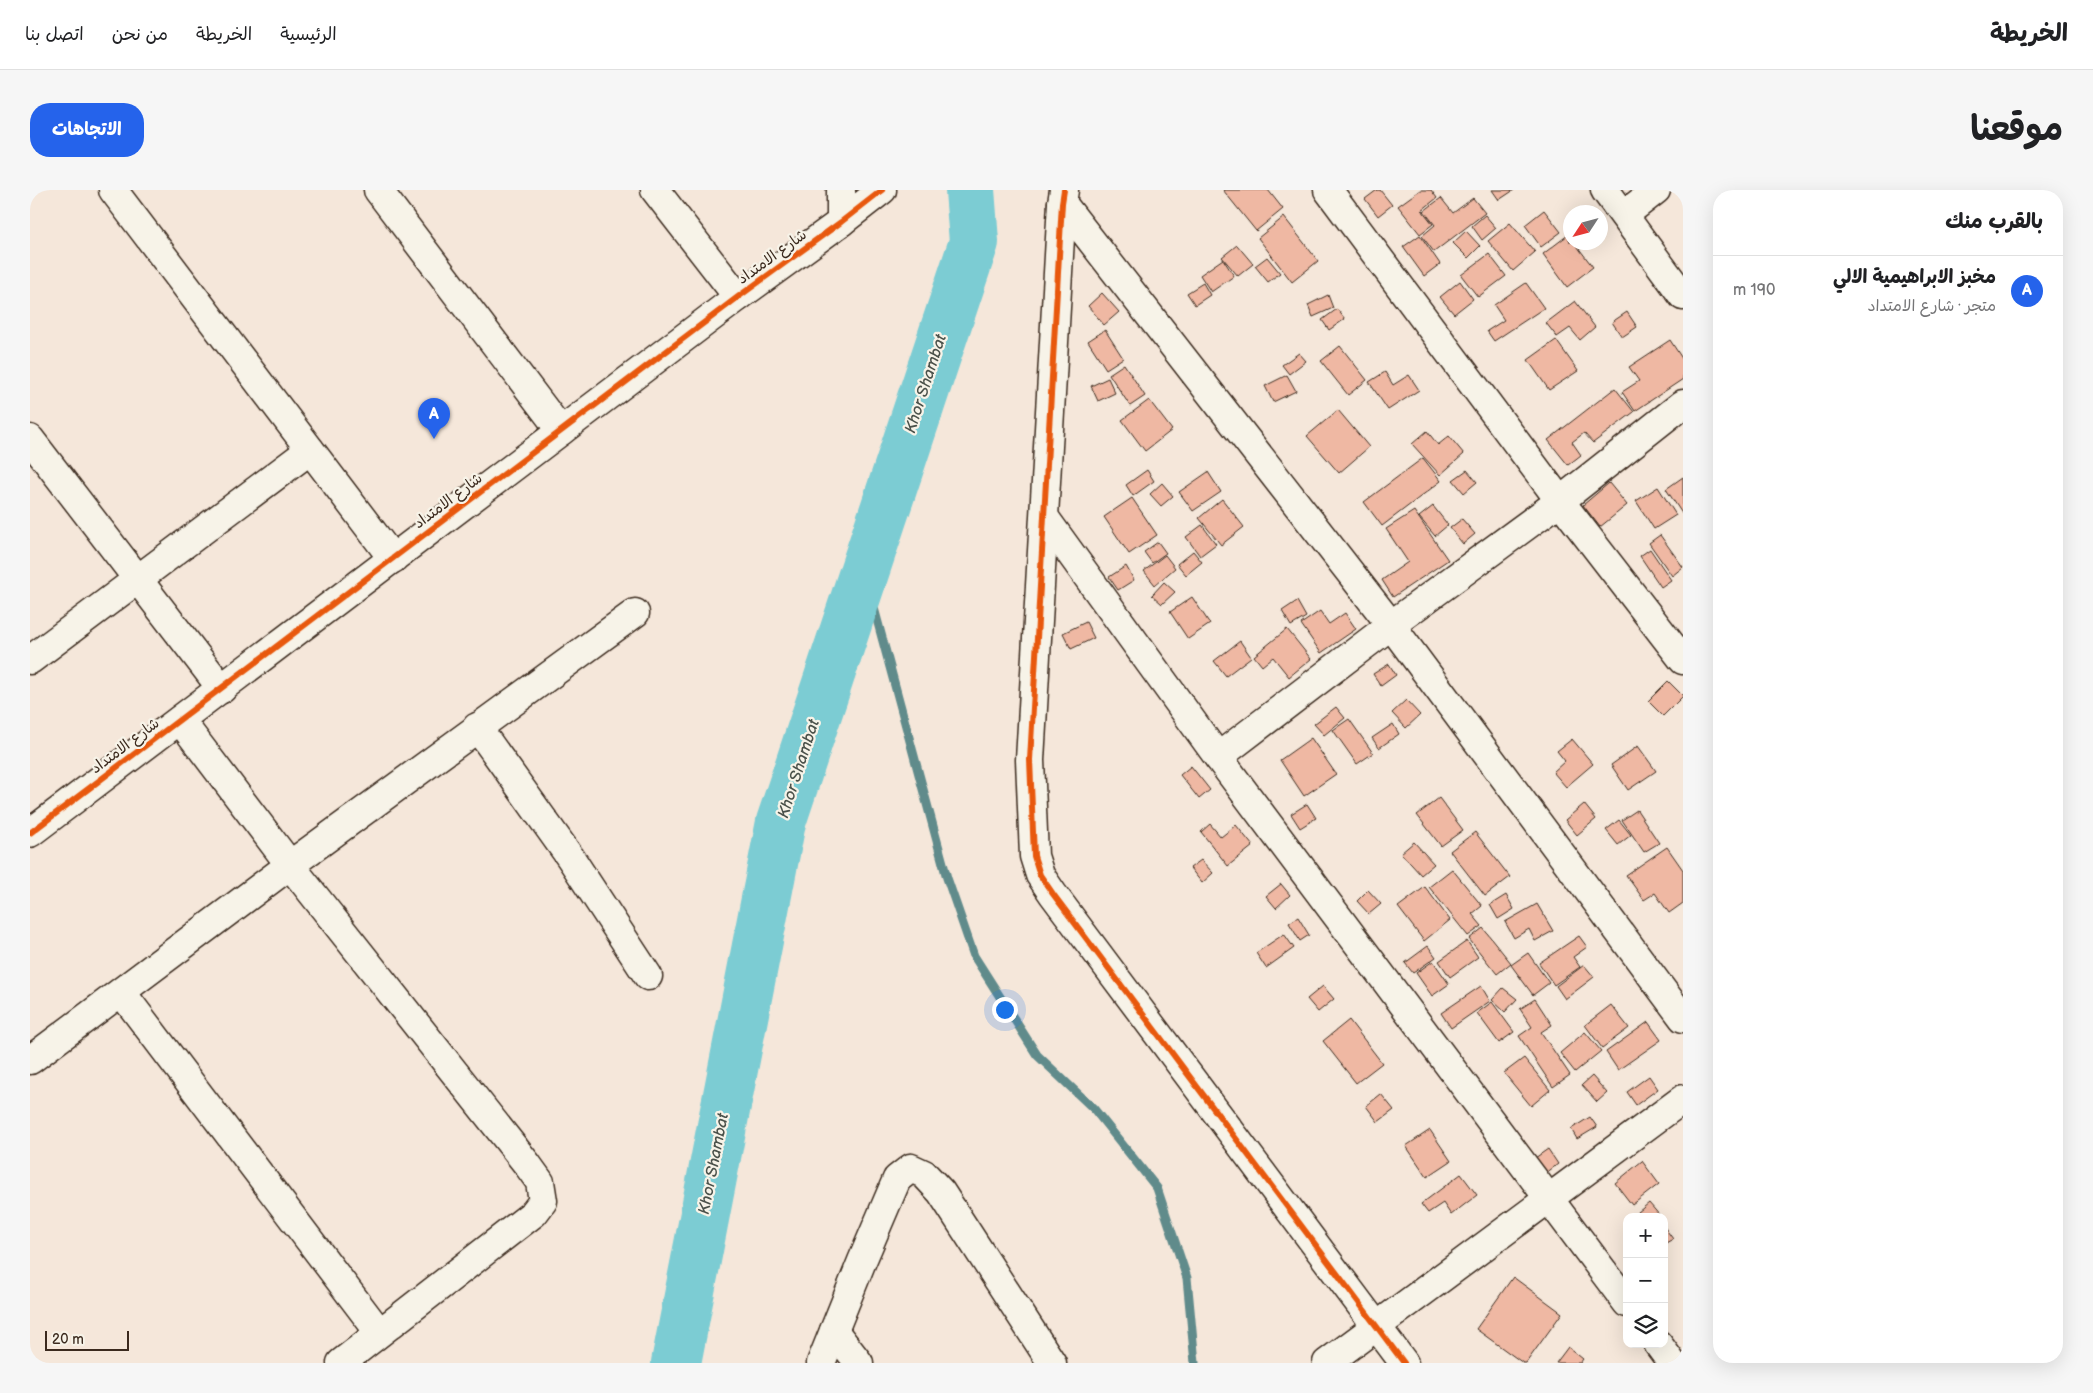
<!DOCTYPE html>
<html lang="ar">
<head>
<meta charset="utf-8">
<style>
	body { margin:0; font-family:"Balsamiq Sans","Playpen Sans Arabic",sans-serif; background:#f6f6f6; color:#202124; direction:rtl }
	.controls { position:absolute; right:15px; bottom:15px; display:grid; overflow:hidden; border-radius:10px; box-shadow:0 5px 20px #0002 }
	.controls button { width:45px; height:45px; display:grid; place-items:center; padding:0; border:0; border-bottom:1px solid #e0e0e0; background:#fff; color:#202124; font:25px sans-serif }
	.compass { position:absolute; left:1533px; top:15px; width:45px; height:45px; border-radius:50%; background:#fff; box-shadow:0 5px 20px #0002; rotate:234deg }
	.scale { position:absolute; left:15px; bottom:12px; width:84px; box-sizing:border-box; padding-left:5px; border:2px solid #3b2a1e; border-top:0; font-size:14px; line-height:18px; white-space:nowrap; color:#3b2a1e; -webkit-text-stroke:4px #f7f3e8; paint-order:stroke }
	.you { position:absolute; left:974px; top:819px; width:18px; height:18px; margin:-12px; border:4px solid #fff; border-radius:50%; background:#1a73e8; box-shadow:0 0 0 8px #1a73e833 }
	.badge { display:grid; place-items:center; width:32px; height:32px; border-radius:50%; background:#2563eb; color:#fff; font-size:16px; font-weight:700 }
	.pin { position:absolute; translate:-50% -41px; filter:drop-shadow(0 1px 2px #0008) }
	.pin::after { content:''; position:absolute; top:26px; width:18px; height:15px; background:inherit; clip-path:polygon(0 0,100% 0,50% 100%) }
	.list { margin:0; padding:0; list-style:none }
	h2 { display:flex; justify-content:space-between; align-items:center; height:65px; margin:0; padding:0 20px; font-size:21px }
	h2 small { font-size:16px; font-weight:400; color:#757577 }
	.list li { display:grid; grid-template-columns:32px 1fr auto; gap:15px; align-items:center; box-sizing:border-box; height:70px; padding:0 20px; border-top:1px solid #e0e0e0 }
	.list b { display:block; font-size:19px; white-space:nowrap }
	.list p { margin:0; font-size:16px; white-space:nowrap; color:#757577 }
	.list em { font-size:16px; font-style:normal; color:#757577 }
	.icon { flex:none; width:28px; height:28px; fill:none; stroke:currentColor; stroke-width:2; stroke-linecap:round; stroke-linejoin:round }
	.map { position:relative; flex:none; width:1653px; height:1173px; overflow:hidden; direction:ltr; border-radius:20px }
	header { display:flex; align-items:center; gap:30px; box-sizing:border-box; height:70px; padding:0 25px; background:#fff; border-bottom:1px solid #e0e0e0 }
	header strong { font-size:24px }
	nav { display:flex; gap:28px; margin-inline-start:auto; font-size:18px }
	.intro { display:flex; align-items:center; justify-content:space-between; box-sizing:border-box; height:120px; padding:0 30px }
	h1 { margin:0; font-size:35px }
	.button { padding:12px 22px; border-radius:20px; background:#2563eb; color:#fff; font-size:18px; font-weight:700 }
	main { display:flex; gap:30px; padding:0 30px }
	aside { flex:1; background:#fff; border-radius:20px; box-shadow:0 5px 20px #0002 }
	.map>svg:first-child { display:block }
	.lines { fill:none; stroke-linecap:round; stroke-linejoin:round }
	.stream { stroke:#618b8b; stroke-width:9 }
	.river { stroke:#7bccd3; stroke-width:50 }
	.building { fill:#efb8a3; stroke:#3b2a1e }
	.street-casing { stroke:#3b2a1e; stroke-width:31 }
	.secondary-casing { stroke:#3b2a1e; stroke-width:31 }
	.street { stroke:#f7f3e8; stroke-width:28 }
	.secondary { stroke:#f7f3e8; stroke-width:28 }
	.cycleway-casing { stroke:#f7f3e8; stroke-width:9 }
	.cycleway { stroke:#e8590c; stroke-width:6 }
	.labels { text-anchor:middle; dominant-baseline:central; stroke-width:4.5; stroke-linejoin:round; paint-order:stroke }
	.street-label { font-size:15px; fill:#3b2a1e; stroke:#f7f3e8 }
	.water-label { font-size:16px; font-style:italic; fill:#4b524b; stroke:#f7f3e8 }
</style>
</head>
<body>
<header>
<strong>الخريطة</strong>
<nav><a>الرئيسية</a><a>الخريطة</a><a>من نحن</a><a>اتصل بنا</a></nav>
</header>
<div class="intro"><h1>موقعنا</h1><a class="button">الاتجاهات</a></div>
<main>
<aside>
<h2>بالقرب منك<small></small></h2>
<ul class="list">
<li><span class="badge">A</span><div><b>مخبز الابراهيمية الالي</b><p>متجر · شارع الامتداد</p></div><em>190 m</em></li>
</ul>
</aside>
<div class="map">
<svg width="1653" height="1173" viewBox="0 0 1653 1173">
	<rect width="100%" height="100%" fill="#f5e7da"/>
	<filter id="ink" filterUnits="userSpaceOnUse"><feTurbulence type="fractalNoise" baseFrequency=".02" numOctaves="2"/><feDisplacementMap in="SourceGraphic" scale="10" xChannelSelector="R" yChannelSelector="G"/><feConvolveMatrix kernelMatrix="1 2 1 2 8 2 1 2 1" color-interpolation-filters="sRGB"/></filter>
	<g filter="url(#ink)">
		<g class="lines">
			<polyline class="stream" points="834,381 917,688 944,766 1007,865 1064,919 1127,998 1157,1088 1165,1173"/>
			<polyline class="river" points="646,1173 751,632 944,52 940,0"/>
		</g>
		<g class="building">
			<polygon points="1193,0 1238,0 1253,19 1226,41"/>
			<polygon points="1347,0 1350,0 1362,15 1348,26 1335,9"/>
			<polygon points="1390,0 1401,0 1407,8 1392,20 1403,34 1390,44 1368,16"/>
			<polygon points="1462,0 1484,0 1469,10"/>
			<polygon points="1411,8 1423,23 1443,8 1455,23 1404,62 1392,46 1405,35 1394,21"/>
			<polygon points="1514,20 1531,42 1511,57 1495,35"/>
			<polygon points="1455,25 1466,38 1452,50 1442,36"/>
			<polygon points="1254,27 1288,71 1262,92 1228,48"/>
			<polygon points="1480,33 1505,62 1483,81 1458,51"/>
			<polygon points="1436,41 1450,56 1438,68 1423,53"/>
			<polygon points="1390,45 1410,74 1394,86 1373,57"/>
			<polygon points="1538,45 1540,52 1544,52 1563,77 1537,97 1513,64"/>
			<polygon points="1207,55 1223,74 1208,86 1192,67"/>
			<polygon points="1459,64 1476,86 1448,107 1431,85"/>
			<polygon points="1237,67 1250,83 1238,92 1225,76"/>
			<polygon points="1193,69 1204,86 1181,102 1170,85"/>
			<polygon points="1430,91 1443,109 1424,124 1410,107"/>
			<polygon points="1173,93 1180,105 1165,115 1157,103"/>
			<polygon points="1496,93 1514,118 1464,151 1457,141 1474,130 1464,115"/>
			<polygon points="1072,103 1089,122 1074,135 1058,116"/>
			<polygon points="1298,105 1303,118 1283,127 1278,115"/>
			<polygon points="1545,111 1565,137 1550,150 1540,138 1527,147 1516,133"/>
			<polygon points="1307,119 1315,129 1299,140 1292,130"/>
			<polygon points="1597,122 1607,137 1592,147 1582,132"/>
			<polygon points="1075,140 1093,168 1076,179 1058,151"/>
			<polygon points="1526,150 1548,181 1519,200 1498,170"/>
			<polygon points="1640,150 1653,170 1653,189 1605,221 1592,202 1609,191 1599,177"/>
			<polygon points="1310,156 1337,190 1318,205 1291,171"/>
			<polygon points="1269,163 1276,171 1259,184 1252,175"/>
			<polygon points="1094,174 1115,206 1100,216 1079,184"/>
			<polygon points="1355,182 1363,195 1379,185 1389,200 1358,220 1339,192"/>
			<polygon points="1257,185 1266,201 1243,212 1235,196"/>
			<polygon points="1078,188 1085,203 1068,211 1061,196"/>
			<polygon points="1585,198 1604,222 1563,253 1554,243 1542,252 1551,265 1538,275 1518,250"/>
			<polygon points="1119,210 1142,240 1115,261 1092,230"/>
			<polygon points="1308,220 1339,257 1309,283 1277,246"/>
			<polygon points="1397,241 1408,255 1419,246 1434,264 1410,285 1382,254"/>
			<polygon points="1393,268 1411,291 1352,336 1334,312"/>
			<polygon points="1117,280 1124,291 1103,306 1096,295"/>
			<polygon points="1437,280 1447,292 1434,303 1423,290"/>
			<polygon points="1178,282 1191,302 1163,321 1149,302"/>
			<polygon points="1653,287 1653,325 1636,299"/>
			<polygon points="1132,293 1143,306 1131,316 1120,304"/>
			<polygon points="1579,293 1597,315 1570,337 1553,315"/>
			<polygon points="1628,297 1646,325 1624,339 1606,311"/>
			<polygon points="1102,308 1127,345 1099,364 1074,327"/>
			<polygon points="1192,309 1214,337 1191,355 1169,328"/>
			<polygon points="1403,316 1418,335 1405,346 1389,327"/>
			<polygon points="1384,321 1418,370 1363,407 1352,390 1378,372 1356,339"/>
			<polygon points="1432,329 1445,344 1433,354 1420,338"/>
			<polygon points="1172,335 1186,354 1170,366 1156,347"/>
			<polygon points="1630,345 1653,377 1642,386 1619,353"/>
			<polygon points="1128,352 1136,363 1122,373 1114,362"/>
			<polygon points="1620,359 1641,390 1631,397 1610,366"/>
			<polygon points="1163,361 1172,372 1156,385 1147,374"/>
			<polygon points="1135,365 1145,378 1125,395 1114,381"/>
			<polygon points="1096,376 1104,390 1088,400 1079,387"/>
			<polygon points="1134,392 1145,402 1132,414 1122,405"/>
			<polygon points="1162,407 1180,434 1158,449 1140,422"/>
			<polygon points="1267,411 1276,427 1261,436 1252,421"/>
			<polygon points="1290,421 1299,434 1315,423 1326,439 1291,463 1271,434"/>
			<polygon points="1056,432 1064,448 1041,459 1033,443"/>
			<polygon points="1257,439 1281,469 1259,487 1243,467 1232,476 1224,466"/>
			<polygon points="1210,451 1221,467 1196,486 1184,471"/>
			<polygon points="1359,474 1366,485 1351,496 1343,484"/>
			<polygon points="1638,491 1653,506 1633,526 1618,511"/>
			<polygon points="1376,510 1390,525 1376,538 1362,523"/>
			<polygon points="1306,517 1315,528 1294,545 1284,534"/>
			<polygon points="1319,529 1343,563 1327,574 1303,540"/>
			<polygon points="1363,534 1369,544 1349,558 1342,548"/>
			<polygon points="1281,548 1306,584 1274,606 1250,570"/>
			<polygon points="1542,549 1563,574 1536,597 1523,582 1535,571 1527,561"/>
			<polygon points="1608,556 1626,581 1598,600 1581,575"/>
			<polygon points="1161,576 1180,600 1169,609 1150,585"/>
			<polygon points="1409,608 1433,640 1411,656 1387,625"/>
			<polygon points="1277,614 1286,628 1270,638 1261,624"/>
			<polygon points="1554,614 1566,629 1547,645 1535,630"/>
			<polygon points="1607,620 1629,653 1614,662 1592,630"/>
			<polygon points="1589,630 1601,645 1588,655 1576,640"/>
			<polygon points="1180,634 1191,647 1206,635 1223,656 1198,676 1171,642"/>
			<polygon points="1445,642 1480,687 1455,706 1420,661"/>
			<polygon points="1384,652 1404,674 1391,685 1371,663"/>
			<polygon points="1637,657 1653,680 1653,713 1639,723 1625,703 1614,710 1596,685"/>
			<polygon points="1171,670 1183,683 1172,693 1160,678"/>
			<polygon points="1422,679 1452,716 1442,724 1452,736 1438,746 1399,697"/>
			<polygon points="1251,694 1260,705 1246,718 1236,706"/>
			<polygon points="1395,697 1420,730 1394,751 1368,717"/>
			<polygon points="1338,700 1351,714 1339,724 1327,711"/>
			<polygon points="1476,705 1484,719 1468,729 1460,715"/>
			<polygon points="1507,714 1523,741 1505,751 1499,739 1484,748 1475,732"/>
			<polygon points="1268,727 1279,745 1270,751 1259,733"/>
			<polygon points="1453,738 1481,773 1467,784 1439,749"/>
			<polygon points="1254,744 1264,758 1236,778 1226,763"/>
			<polygon points="1549,746 1557,757 1543,767 1550,777 1524,795 1509,773"/>
			<polygon points="1437,751 1448,767 1420,787 1409,771"/>
			<polygon points="1398,756 1406,767 1383,783 1375,773"/>
			<polygon points="1498,763 1519,793 1503,805 1481,775"/>
			<polygon points="1403,771 1419,794 1402,806 1386,783"/>
			<polygon points="1554,775 1564,787 1535,809 1526,796"/>
			<polygon points="1293,796 1304,809 1288,822 1277,809"/>
			<polygon points="1451,796 1460,811 1421,838 1411,823"/>
			<polygon points="1473,798 1487,809 1475,822 1462,810"/>
			<polygon points="1505,809 1522,835 1511,842 1540,885 1523,897 1489,846 1502,837 1490,819"/>
			<polygon points="1462,812 1484,842 1469,853 1447,823"/>
			<polygon points="1581,815 1599,838 1572,858 1555,835"/>
			<polygon points="1319,830 1352,873 1326,893 1293,851"/>
			<polygon points="1618,832 1631,850 1588,880 1576,862"/>
			<polygon points="1555,842 1571,861 1545,882 1530,863"/>
			<polygon points="1494,868 1520,900 1501,916 1474,883"/>
			<polygon points="1562,886 1577,903 1567,912 1552,895"/>
			<polygon points="1619,886 1628,899 1606,915 1597,902"/>
			<polygon points="1351,904 1364,920 1348,932 1336,916"/>
			<polygon points="1560,927 1567,937 1547,949 1541,939"/>
			<polygon points="1400,940 1421,971 1397,987 1376,956"/>
			<polygon points="1518,959 1528,974 1516,983 1505,968"/>
			<polygon points="1612,971 1629,994 1602,1015 1585,993"/>
			<polygon points="1431,984 1447,1005 1421,1025 1413,1013 1398,1023 1391,1014"/>
			<polygon points="1619,1013 1631,1027 1602,1027"/>
			<polygon points="1635,1038 1643,1049 1634,1054 1634,1039"/>
			<polygon points="1483,1087 1532,1123 1496,1173 1493,1173 1446,1139"/>
			<polygon points="1538,1157 1553,1169 1550,1173 1526,1173"/>
		</g>
		<g class="lines">
			<g class="street-casing">
				<g id="street">
					<polyline points="83,0 363,369"/>
					<polyline points="348,0 531,241"/>
					<polyline points="625,0 708,107"/>
					<polyline points="1034,0 1032,13 1000,570 1004,666 1010,685 1023,704 1374,1173"/>
					<polyline points="1298,0 1530,311 1653,470"/>
					<polyline points="1575,0 1653,106"/>
					<polyline points="1032,13 1361,435 1653,828"/>
					<polyline points="1594,25 1626,0"/>
					<polyline points="0,249 192,499"/>
					<polyline points="1015,328 1188,567 1597,1113"/>
					<polyline points="0,470 280,260"/>
					<polyline points="150,530 260,675 497,974 510,992 513,1011 504,1023 311,1173"/>
					<polyline points="447,537 540,667 618,786"/>
					<polyline points="1188,567 1361,435 1530,311 1653,214"/>
					<polyline points="92,803 349,1142"/>
					<polyline points="0,870 260,675 605,423"/>
					<polyline points="804,1141 829,1173"/>
					<polyline points="1628,1154 1642,1173"/>
					<polyline points="791,1173 832,1071 867,989 881,978 894,984 911,1002 1022,1173"/>
					<polyline points="1297,1173 1653,909"/>
				</g>
			</g>
			<g class="secondary-casing">
				<g id="secondary">
					<polyline points="811,0 811,32"/>
					<polyline points="0,643 708,107 811,32 852,0"/>
				</g>
			</g>
			<use href="#street" class="street"/>
			<use href="#secondary" class="secondary"/>
			<g class="cycleway-casing">
				<g id="cycleway">
					<polyline points="1034,0 1032,13 1000,570 1004,666 1010,685 1023,704 1374,1173"/>
					<polyline points="0,643 708,107 811,32 852,0"/>
				</g>
			</g>
			<use href="#cycleway" class="cycleway"/>
		</g>
	</g>
	<g class="labels">
		<g class="street-label">
			<text transform="translate(742 67) rotate(-36)">شارع الامتداد</text>
			<text transform="translate(418 311) rotate(-37)">شارع الامتداد</text>
			<text transform="translate(95 556) rotate(-37)">شارع الامتداد</text>
		</g>
		<g class="water-label">
			<text transform="translate(896 194) rotate(-72)">Khor Shambat</text>
			<text transform="translate(769 579) rotate(-72)">Khor Shambat</text>
			<text transform="translate(684 974) rotate(-79)">Khor Shambat</text>
		</g>
	</g>
</svg>
<div class="controls">
<button>+</button>
<button>−</button>
<button><svg class="icon" aria-label="layers" viewBox="0 0 24 24"><path d="M12 4l9 5-9 5-9-5zM3 14l9 5 9-5"/></svg></button>
</div>
<svg class="compass" viewBox="-18 -18 36 36"><path d="M0-13l5 13h-10z" fill="#e53935"/><path d="M0 13l5-13h-10z" fill="#757577"/></svg>
<div class="scale">20 m</div>
<div class="you"></div>
<div class="pin badge" style="left:404px;top:249px">A</div>
</div>
</main>
</body>
</html>
